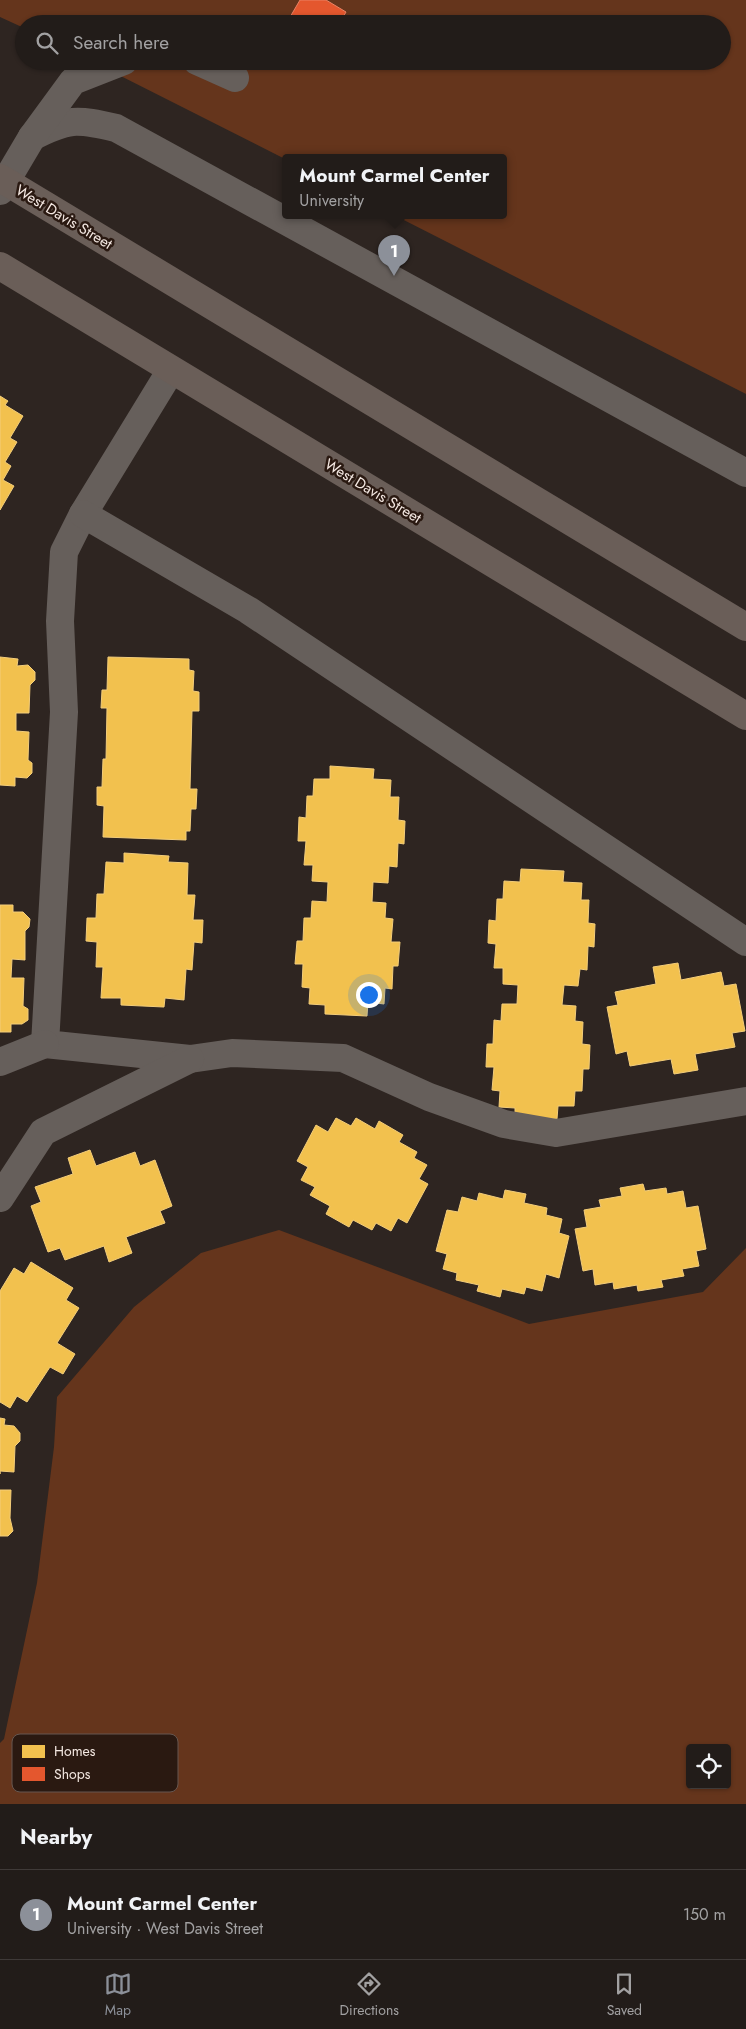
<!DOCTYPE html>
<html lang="en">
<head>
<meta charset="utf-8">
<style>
	body { margin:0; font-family:Jost,sans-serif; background:#2e2926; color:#f1f3f6 }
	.controls { position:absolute; right:15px; bottom:15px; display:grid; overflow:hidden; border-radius:5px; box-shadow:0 1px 4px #0004 }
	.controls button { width:45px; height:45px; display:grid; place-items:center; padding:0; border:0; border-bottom:1px solid #3f3a38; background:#221c19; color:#f1f3f6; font:25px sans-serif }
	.you { position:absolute; left:368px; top:994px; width:18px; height:18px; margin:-12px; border:4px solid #fff; border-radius:50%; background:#1a73e8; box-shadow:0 0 0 8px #1a73e833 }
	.badge { display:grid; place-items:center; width:32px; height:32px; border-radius:50%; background:#8c9099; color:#fff; font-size:16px; font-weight:700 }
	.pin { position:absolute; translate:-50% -41px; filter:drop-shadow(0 1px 2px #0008) }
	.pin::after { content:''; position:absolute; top:26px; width:18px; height:15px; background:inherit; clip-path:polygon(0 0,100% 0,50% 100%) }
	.popup { position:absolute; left:282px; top:154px; width:225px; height:65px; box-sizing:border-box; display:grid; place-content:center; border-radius:5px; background:#221c19; filter:drop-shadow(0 1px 4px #0005); font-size:16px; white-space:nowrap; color:#a2a1a2 }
	.popup b { font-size:19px; color:#f1f3f6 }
	.popup::after { content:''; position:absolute; left:50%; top:100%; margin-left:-10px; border:10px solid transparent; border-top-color:#221c19 }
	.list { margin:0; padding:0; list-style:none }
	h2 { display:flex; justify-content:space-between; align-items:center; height:65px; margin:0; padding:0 20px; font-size:21px }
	h2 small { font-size:16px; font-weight:400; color:#a2a1a2 }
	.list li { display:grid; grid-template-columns:32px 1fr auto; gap:15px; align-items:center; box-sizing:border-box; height:90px; padding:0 20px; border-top:1px solid #3f3a38 }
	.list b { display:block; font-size:19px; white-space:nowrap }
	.list p { margin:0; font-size:16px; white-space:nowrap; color:#a2a1a2 }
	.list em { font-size:16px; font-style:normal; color:#a2a1a2 }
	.icon { flex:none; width:28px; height:28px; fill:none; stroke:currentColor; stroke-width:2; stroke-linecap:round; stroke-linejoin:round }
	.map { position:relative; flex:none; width:746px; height:1804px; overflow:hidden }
	.search { position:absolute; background:#221c19; box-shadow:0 1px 4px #0004; left:15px; right:15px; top:15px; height:55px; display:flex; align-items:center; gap:12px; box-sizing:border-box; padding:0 18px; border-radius:28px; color:#a2a1a2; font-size:19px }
	.sheet { height:155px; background:#221c19 }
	nav { display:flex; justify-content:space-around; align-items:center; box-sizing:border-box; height:70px; border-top:1px solid #3f3a38; background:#221c19; font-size:14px; color:#a2a1a2 }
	nav a { display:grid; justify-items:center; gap:2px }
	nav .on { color:#8c9099 }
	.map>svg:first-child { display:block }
	.green { fill:#65351c; fill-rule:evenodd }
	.homes { fill:#f2c14e; stroke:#f3cd7a }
	.shops { fill:#e4572e; stroke:#e98264 }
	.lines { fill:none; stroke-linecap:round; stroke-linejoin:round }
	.minor { stroke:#665f5b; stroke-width:28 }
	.major { stroke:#6a5e58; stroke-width:28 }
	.labels { text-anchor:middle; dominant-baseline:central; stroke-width:5; stroke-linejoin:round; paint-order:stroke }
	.street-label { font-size:15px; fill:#f4e8e2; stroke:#2a1911 }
	.key { fill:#2a1911; stroke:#675750; stroke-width:1 }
	.key-label { font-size:14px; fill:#f4e8e2 }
</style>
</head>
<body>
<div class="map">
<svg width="746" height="1804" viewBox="0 0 746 1804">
	<rect width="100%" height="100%" fill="#2e2521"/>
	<g class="green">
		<polygon points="0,0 746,0 746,394 394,215 503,215 503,157 285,157 285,159 91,61 722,61 722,24 24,24 24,28 0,17"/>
		<path d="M279,1230L529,1324L703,1292L746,1248V1804H0V1743L4,1739L37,1583L54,1447L57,1397L134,1307L201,1253ZM690,1748H727V1785H690Z"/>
	</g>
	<g class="homes">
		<polygon points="0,396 8,401 5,405 23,416 10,438 17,442 5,462 11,466 3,480 14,486 0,510"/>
		<polygon points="0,657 18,659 17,666 28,665 35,672 35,680 30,685 29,713 16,713 16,731 29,732 28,760 32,763 32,773 27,778 15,777 15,786 0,785"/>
		<polygon points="108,657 189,659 189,670 194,671 193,691 199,692 199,711 192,711 190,789 197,789 196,809 191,809 190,831 186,831 186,840 103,837 104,806 97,805 97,787 102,787 103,759 106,759 107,708 101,708 102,690 107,690"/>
		<polygon points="330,766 374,769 373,779 391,780 390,797 399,797 398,820 405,821 404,844 398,843 397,867 389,866 388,883 373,882 372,902 386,903 385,918 393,919 391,942 400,942 398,966 393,966 392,989 385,988 384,1004 368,1002 367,1016 325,1014 325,1005 309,1004 310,988 302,987 303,964 295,964 297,941 303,941 304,918 311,918 312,901 327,902 328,882 312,881 313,865 304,865 306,841 298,841 299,817 306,818 307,796 313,796 314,779 330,779"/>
		<polygon points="124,853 169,856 168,862 188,863 187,895 195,895 193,920 203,920 202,943 194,942 192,970 186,969 184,1000 165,998 164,1007 121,1005 121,998 101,998 103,967 96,967 97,942 86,941 87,918 96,918 97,894 104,894 106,862 124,863"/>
		<polygon points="521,869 564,871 563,882 582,883 581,900 589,900 588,923 595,924 594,947 588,946 587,970 580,969 578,986 564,985 562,1005 576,1006 575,1021 583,1022 582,1044 590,1045 589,1069 583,1069 582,1091 575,1091 574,1106 558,1106 557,1119 515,1116 515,1108 499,1107 500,1091 492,1090 494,1067 486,1067 487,1044 493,1044 494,1020 501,1021 502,1004 517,1004 518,985 503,984 503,968 494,968 496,944 488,943 489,920 496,921 497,899 503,899 504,881 520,882"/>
		<polygon points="0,905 13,905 13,912 23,912 30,919 29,927 25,931 25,960 12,959 11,978 24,978 23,1006 28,1009 28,1020 22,1024 11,1024 11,1032 0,1032"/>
		<polygon points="678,963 681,980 721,972 724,986 736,984 745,1031 732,1033 735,1047 695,1054 698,1070 674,1074 671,1059 630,1066 627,1051 616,1054 607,1007 618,1005 615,992 656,984 653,967"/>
		<polygon points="336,1118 351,1126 356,1118 375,1129 379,1121 403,1135 399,1142 417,1152 414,1158 427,1165 419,1179 428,1184 407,1223 398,1218 391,1231 376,1223 372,1230 353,1220 349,1227 326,1214 330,1206 310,1195 315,1187 301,1180 308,1167 297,1161 316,1125 328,1132"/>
		<polygon points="90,1150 96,1166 135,1152 140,1166 155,1160 172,1206 160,1211 165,1223 126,1237 132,1253 109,1262 104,1246 65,1260 60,1248 48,1252 31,1206 41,1202 35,1187 73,1174 68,1158"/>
		<polygon points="643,1184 645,1191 666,1188 667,1194 683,1191 686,1208 698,1206 706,1249 696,1251 699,1266 682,1269 684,1276 661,1280 663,1287 638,1291 637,1285 614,1289 613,1282 595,1285 593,1269 583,1271 575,1229 587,1227 584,1210 601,1207 599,1200 622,1196 620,1188"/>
		<polygon points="505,1190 526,1194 524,1203 547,1208 546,1215 562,1219 559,1233 569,1236 559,1278 546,1274 542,1291 526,1287 524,1294 502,1289 500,1297 477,1291 479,1285 456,1280 457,1273 443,1269 447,1254 436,1251 447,1210 458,1212 462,1197 477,1201 479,1193 503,1199"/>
		<polygon points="31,1262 73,1288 66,1300 79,1308 57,1343 75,1354 63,1374 50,1367 27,1402 17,1396 10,1408 0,1402 0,1291 14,1268 24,1274"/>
		<polygon points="0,1418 5,1419 4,1425 14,1426 20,1433 20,1441 15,1446 14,1472 0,1471 0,1474"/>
		<polygon points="0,1490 11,1490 10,1518 13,1531 8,1536 0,1536"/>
	</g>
	<polygon class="shops" points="300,0 326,0 346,12 339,24 286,24"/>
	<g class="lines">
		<g class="minor">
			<polyline points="197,61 235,78"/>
			<path d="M32,137C68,118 77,119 116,128L746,473"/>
			<polyline points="0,191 32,137 73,81 124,61"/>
			<polyline points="171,370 83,514 64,552 60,621 64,712 45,1044 190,1059 232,1053 343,1058 429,1097 504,1124 556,1133 746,1101"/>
			<polyline points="83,514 248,610 746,942"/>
			<polyline points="0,1062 45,1044"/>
			<polyline points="0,1198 43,1132 190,1059"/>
		</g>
		<g class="major">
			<polyline points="0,178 746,627"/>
			<polyline points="0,266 746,716"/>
		</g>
	</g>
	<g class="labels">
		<g class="street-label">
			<text transform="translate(64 217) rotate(31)">West Davis Street</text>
			<text transform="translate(373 491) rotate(31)">West Davis Street</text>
		</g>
	</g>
	<rect x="12" y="1734" width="166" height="58" rx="8" class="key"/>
	<rect x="22" y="1745" width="23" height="13" fill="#f2c14e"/>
	<rect x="22" y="1767" width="23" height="14" fill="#e4572e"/>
	<g class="key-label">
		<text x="54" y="1756">Homes</text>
		<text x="54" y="1779">Shops</text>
	</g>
</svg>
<div class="controls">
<button><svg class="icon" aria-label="locate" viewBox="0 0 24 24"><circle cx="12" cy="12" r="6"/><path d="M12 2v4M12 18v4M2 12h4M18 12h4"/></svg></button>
</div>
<div class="you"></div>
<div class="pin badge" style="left:394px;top:276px">1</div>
<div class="popup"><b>Mount Carmel Center</b>University</div>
<div class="search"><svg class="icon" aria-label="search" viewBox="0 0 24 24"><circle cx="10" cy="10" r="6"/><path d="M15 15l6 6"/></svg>Search here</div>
</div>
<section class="sheet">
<h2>Nearby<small></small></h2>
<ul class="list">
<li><span class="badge">1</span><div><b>Mount Carmel Center</b><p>University · West Davis Street</p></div><em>150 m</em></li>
</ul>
</section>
<nav>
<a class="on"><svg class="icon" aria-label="map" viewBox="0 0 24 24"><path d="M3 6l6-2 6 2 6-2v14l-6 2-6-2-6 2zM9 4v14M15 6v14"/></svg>Map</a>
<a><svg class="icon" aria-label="directions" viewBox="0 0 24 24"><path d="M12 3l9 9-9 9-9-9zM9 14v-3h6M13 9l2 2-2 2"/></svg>Directions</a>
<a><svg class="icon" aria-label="saved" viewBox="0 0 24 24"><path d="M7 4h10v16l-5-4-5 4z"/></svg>Saved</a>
</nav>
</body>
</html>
